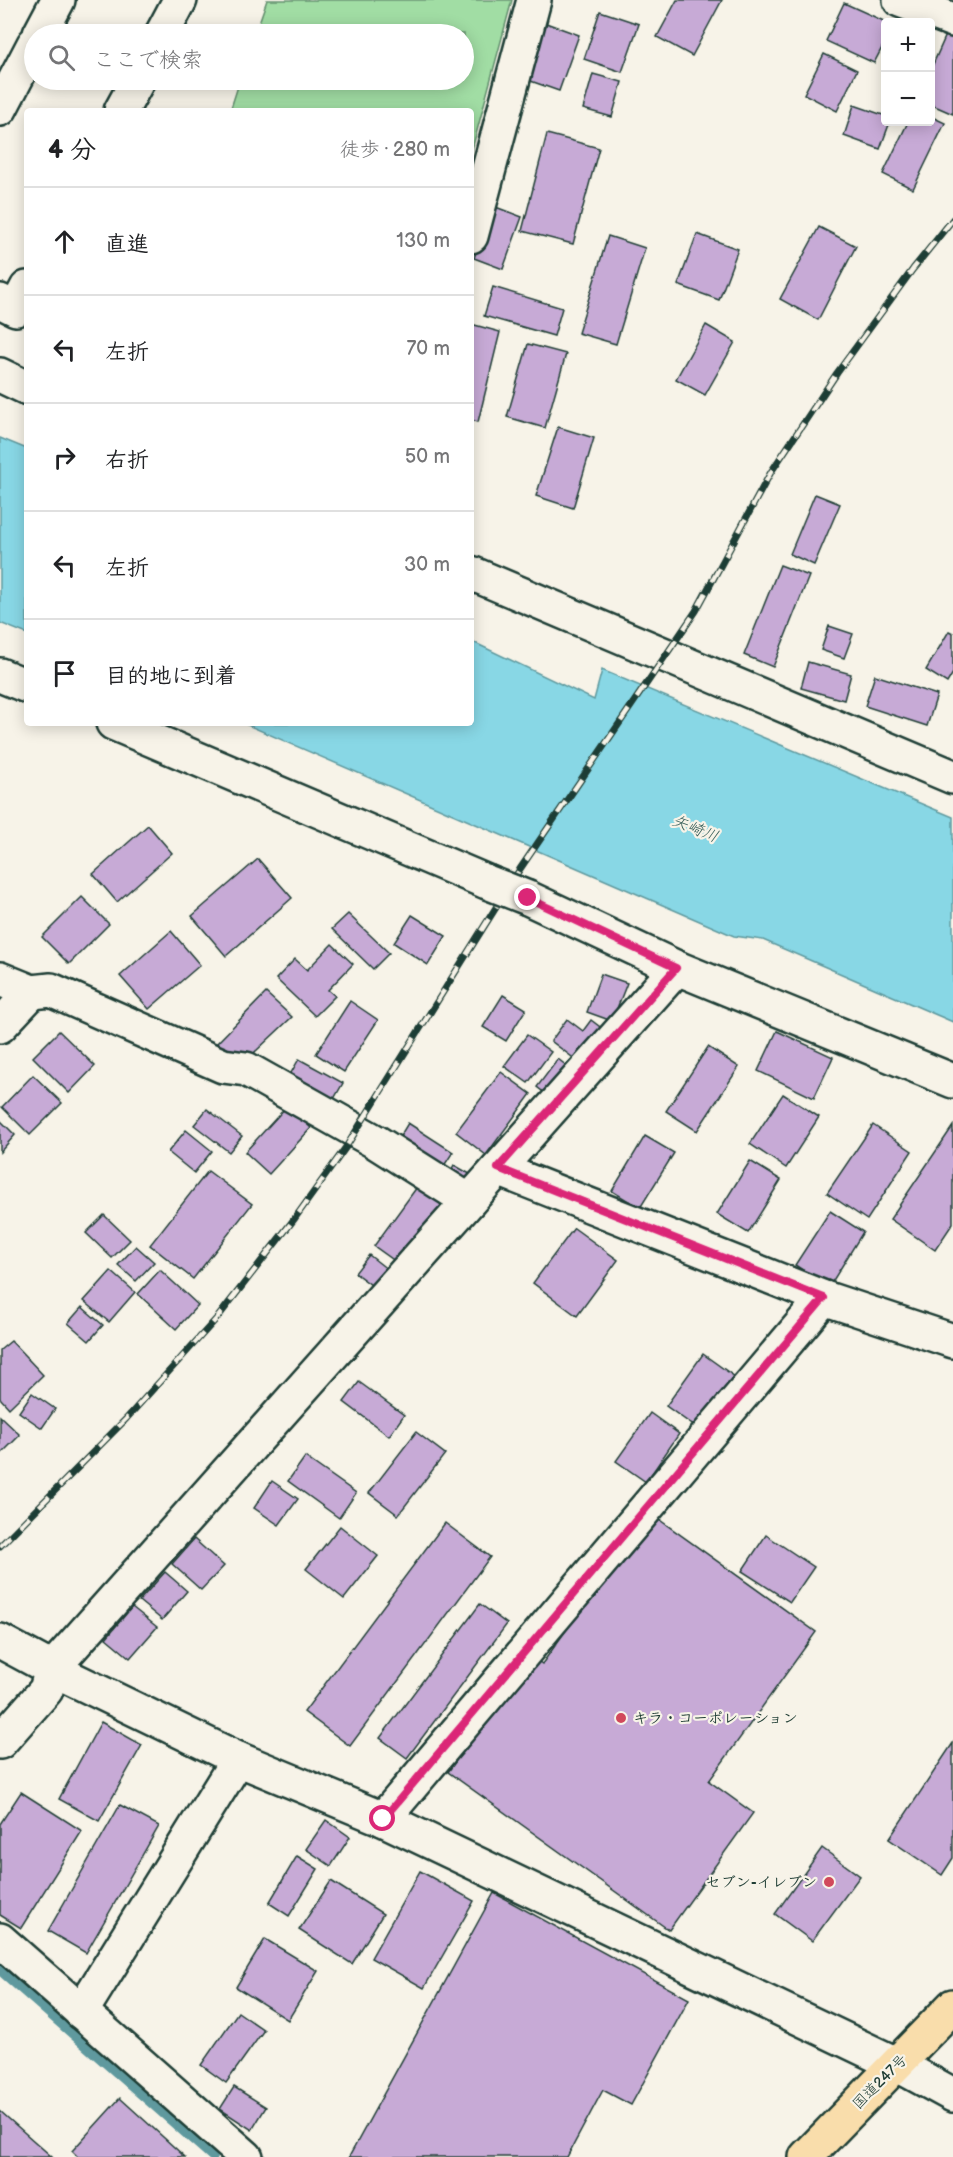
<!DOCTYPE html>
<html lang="ja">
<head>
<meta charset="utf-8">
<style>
	body { margin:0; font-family:"Balsamiq Sans","Klee One",sans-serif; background:#f2f2f2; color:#202124 }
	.controls { position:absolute; right:18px; top:18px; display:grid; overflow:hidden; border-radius:6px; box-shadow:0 3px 15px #0003 }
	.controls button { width:54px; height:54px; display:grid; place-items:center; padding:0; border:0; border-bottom:2px solid #e0e0e0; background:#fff; color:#202124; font:30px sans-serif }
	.stop { position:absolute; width:18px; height:18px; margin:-14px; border:4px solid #db2777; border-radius:50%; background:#fff }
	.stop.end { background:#db2777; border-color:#fff; box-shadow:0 2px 6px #0008 }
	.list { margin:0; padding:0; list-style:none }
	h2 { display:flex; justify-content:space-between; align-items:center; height:78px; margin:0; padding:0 24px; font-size:26px }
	h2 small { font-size:20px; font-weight:400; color:#757577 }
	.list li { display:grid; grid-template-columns:39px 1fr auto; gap:18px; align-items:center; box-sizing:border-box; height:108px; padding:0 24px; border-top:2px solid #e0e0e0 }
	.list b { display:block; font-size:22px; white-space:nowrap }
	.list em { font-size:20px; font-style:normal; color:#757577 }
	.icon { flex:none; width:33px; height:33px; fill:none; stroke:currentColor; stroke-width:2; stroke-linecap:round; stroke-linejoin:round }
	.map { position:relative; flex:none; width:953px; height:2157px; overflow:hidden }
	.search { position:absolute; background:#fff; box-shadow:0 3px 15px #0003; left:24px; top:24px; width:450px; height:66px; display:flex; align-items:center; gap:15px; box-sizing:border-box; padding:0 21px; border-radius:33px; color:#757577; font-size:22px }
	.panel { position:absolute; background:#fff; box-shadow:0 3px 15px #0003; left:24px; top:108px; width:450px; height:618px; border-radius:6px }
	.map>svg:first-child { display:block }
	.green { fill:#a1dda4; stroke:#608d6c; stroke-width:1.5 }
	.water { fill:#88d7e5; stroke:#5e999e; stroke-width:1.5 }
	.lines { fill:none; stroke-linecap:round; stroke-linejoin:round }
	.stream { stroke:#5e999e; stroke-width:10 }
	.building { fill:#c7aad6; stroke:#1f3d34; stroke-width:1.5 }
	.minor-casing { stroke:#1f3d34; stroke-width:38 }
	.highway-casing { stroke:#1f3d34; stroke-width:38 }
	.minor { stroke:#f7f3e8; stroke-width:33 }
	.highway { stroke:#f9ddab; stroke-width:33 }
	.rail-casing { stroke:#1f3d34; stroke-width:7 }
	.rail { stroke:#f7f3e8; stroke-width:4.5; stroke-dasharray:14; stroke-linecap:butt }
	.minor-bridge-casing { stroke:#1f3d34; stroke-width:38; stroke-linecap:butt }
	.minor-bridge { stroke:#f7f3e8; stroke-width:33 }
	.route { stroke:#db2777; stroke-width:8 }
	.poi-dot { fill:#d1495b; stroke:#f7f3e8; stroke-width:2 }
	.labels { text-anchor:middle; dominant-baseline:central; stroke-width:4.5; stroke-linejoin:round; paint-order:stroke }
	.poi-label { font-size:15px; font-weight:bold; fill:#1f3d34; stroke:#f7f3e8; text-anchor:start }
	.street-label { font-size:15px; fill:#1f3d34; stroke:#f7f3e8 }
	.water-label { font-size:16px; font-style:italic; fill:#345c57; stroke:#f7f3e8 }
</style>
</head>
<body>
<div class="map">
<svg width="953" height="2157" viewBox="0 0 953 2157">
	<rect width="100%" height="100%" fill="#f7f3e8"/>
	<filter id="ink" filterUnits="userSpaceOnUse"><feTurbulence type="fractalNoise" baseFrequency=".0167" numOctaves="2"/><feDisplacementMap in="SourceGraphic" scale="12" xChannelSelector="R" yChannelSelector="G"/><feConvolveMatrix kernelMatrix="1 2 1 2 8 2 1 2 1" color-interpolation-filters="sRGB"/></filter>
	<g filter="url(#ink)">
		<polygon class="green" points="267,0 512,0 471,153 471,111 230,111 240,80 464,80 464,34 255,34"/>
		<g class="water">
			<polygon points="0,438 27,449 27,634 0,623"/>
			<polygon points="471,641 594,700 602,670 953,817 953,1022 763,940 734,936 243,723 471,723"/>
		</g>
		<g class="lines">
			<polyline class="stream" points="0,1970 213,2157"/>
		</g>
		<g class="building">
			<polygon points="677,0 722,0 692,56 657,37"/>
			<polygon points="844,3 886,22 886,40 874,63 826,41"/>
			<polygon points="600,11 639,24 622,72 584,59"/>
			<polygon points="546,23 579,35 559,91 525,79"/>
			<polygon points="946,35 953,38 953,114 930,104 930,71"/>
			<polygon points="824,54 857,70 837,111 804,94"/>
			<polygon points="593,74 622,82 612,117 583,109"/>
			<polygon points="854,105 886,116 886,122 890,122 880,149 844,136"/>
			<polygon points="930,116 945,123 913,189 883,174 908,122 930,122"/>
			<polygon points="547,134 599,148 573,244 522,231"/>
			<polygon points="493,206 522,217 503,269 474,258"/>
			<polygon points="819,227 856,246 818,320 780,299"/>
			<polygon points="697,234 738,249 719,300 678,285"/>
			<polygon points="608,236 645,248 616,344 578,333"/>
			<polygon points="493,287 562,308 554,336 484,316"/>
			<polygon points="471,324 500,332 478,422 471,420"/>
			<polygon points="706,325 735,342 705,395 676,379"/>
			<polygon points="528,344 566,354 545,428 507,417"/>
			<polygon points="558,427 594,438 573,508 536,496"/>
			<polygon points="815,494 840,504 814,565 790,554"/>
			<polygon points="780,565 809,576 773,667 744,655"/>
			<polygon points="829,626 853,634 844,658 821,650"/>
			<polygon points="949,631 953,633 953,673 947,683 926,670"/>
			<polygon points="808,662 851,674 844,700 801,688"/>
			<polygon points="875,675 937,695 927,726 865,706"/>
			<polygon points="148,825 172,853 117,902 93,874"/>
			<polygon points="258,859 292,898 226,956 192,916"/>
			<polygon points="82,897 109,924 69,964 42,937"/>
			<polygon points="348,914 389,953 373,969 332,929"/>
			<polygon points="412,915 446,936 428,965 394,943"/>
			<polygon points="171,931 200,965 149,1009 120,976"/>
			<polygon points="332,944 353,964 328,990 335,996 315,1016 276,979 295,959 307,970"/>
			<polygon points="601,974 627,983 612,1021 587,1012"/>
			<polygon points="266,993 292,1017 239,1067 216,1044"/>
			<polygon points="503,995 526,1009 506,1041 483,1027"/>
			<polygon points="350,1001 378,1020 344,1072 316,1054"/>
			<polygon points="567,1019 583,1031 591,1020 604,1030 580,1063 551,1041"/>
			<polygon points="59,1031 95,1066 69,1093 33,1057"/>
			<polygon points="777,1031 833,1057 814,1098 758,1071"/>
			<polygon points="527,1035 551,1052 528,1083 504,1066"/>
			<polygon points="708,1047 739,1067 697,1131 666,1111"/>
			<polygon points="299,1059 343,1083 331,1104 287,1080"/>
			<polygon points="558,1059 572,1070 551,1098 537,1087"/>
			<polygon points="501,1072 531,1094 486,1155 456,1132"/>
			<polygon points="33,1075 62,1103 30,1135 2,1107"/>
			<polygon points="783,1094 819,1117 786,1168 750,1144"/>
			<polygon points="287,1106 311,1128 269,1174 245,1152"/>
			<polygon points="207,1109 242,1136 229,1152 194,1125"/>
			<polygon points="0,1120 15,1135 0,1152"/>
			<polygon points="408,1123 453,1152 438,1175 393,1148"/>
			<polygon points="873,1125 912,1151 867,1220 827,1193"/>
			<polygon points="953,1126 953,1223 935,1250 890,1219"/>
			<polygon points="186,1130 212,1151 194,1173 168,1152"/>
			<polygon points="645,1136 674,1153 640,1208 612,1191"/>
			<polygon points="750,1161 781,1180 748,1233 717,1214"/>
			<polygon points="454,1165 477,1178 467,1193 445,1181"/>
			<polygon points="208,1171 252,1204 193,1279 150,1245"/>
			<polygon points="417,1187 442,1205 399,1264 374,1246"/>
			<polygon points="830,1211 863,1232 829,1287 795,1265"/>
			<polygon points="104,1215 130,1240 112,1258 86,1233"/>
			<polygon points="574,1228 618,1260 577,1316 533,1283"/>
			<polygon points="136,1246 154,1262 136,1281 118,1265"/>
			<polygon points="369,1255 392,1273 378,1290 355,1273"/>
			<polygon points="160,1270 198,1305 176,1329 138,1294"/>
			<polygon points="111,1271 135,1292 109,1322 84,1301"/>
			<polygon points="82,1307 103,1325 89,1341 68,1323"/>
			<polygon points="11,1341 43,1375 9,1408 0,1398 0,1350"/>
			<polygon points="703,1354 735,1377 698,1429 666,1406"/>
			<polygon points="359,1382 404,1415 389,1436 344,1402"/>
			<polygon points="32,1393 55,1409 42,1428 19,1412"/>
			<polygon points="650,1413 679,1434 646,1482 616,1461"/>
			<polygon points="0,1416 20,1435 0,1455"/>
			<polygon points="416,1432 445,1454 398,1515 369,1493"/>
			<polygon points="305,1457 356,1493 339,1518 288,1481"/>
			<polygon points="272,1481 298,1499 279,1525 254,1508"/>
			<polygon points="650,1513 816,1632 709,1781 753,1813 669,1930 448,1772 531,1656 542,1664"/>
			<polygon points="445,1523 490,1557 350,1746 304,1712"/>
			<polygon points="340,1526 378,1556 344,1599 306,1569"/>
			<polygon points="766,1535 814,1567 790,1602 742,1571"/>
			<polygon points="194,1539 224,1566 201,1590 172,1564"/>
			<polygon points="165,1572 187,1591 162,1620 139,1601"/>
			<polygon points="480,1604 507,1624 407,1758 380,1738"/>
			<polygon points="132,1607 157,1627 130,1658 106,1638"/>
			<polygon points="101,1722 142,1745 99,1821 59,1799"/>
			<polygon points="953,1743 953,1858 942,1875 889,1839"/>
			<polygon points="21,1792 82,1831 21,1928 0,1915 0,1824"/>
			<polygon points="120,1805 159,1826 86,1953 48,1931"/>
			<polygon points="326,1820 350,1837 331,1866 306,1849"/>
			<polygon points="822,1848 860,1876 812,1941 775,1914"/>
			<polygon points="297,1856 318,1869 289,1916 269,1903"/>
			<polygon points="420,1871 474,1901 424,1988 371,1958"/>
			<polygon points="331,1881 383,1914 352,1964 299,1930"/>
			<polygon points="494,1893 689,1999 631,2105 603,2090 567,2157 349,2157"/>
			<polygon points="265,1939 318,1971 288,2020 236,1987"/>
			<polygon points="238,2012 264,2030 226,2083 201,2065"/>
			<polygon points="234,2087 266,2107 252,2130 220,2109"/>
			<polygon points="120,2098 185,2157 78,2157 72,2151"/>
			<polygon points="0,2111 52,2157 0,2157"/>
		</g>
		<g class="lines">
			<g class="minor-casing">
				<g id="minor">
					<polyline points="900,0 953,20"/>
					<polyline points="40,34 58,0"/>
					<polyline points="162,34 180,0"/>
					<polyline points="0,109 34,44"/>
					<polyline points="121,111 138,80"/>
					<polyline points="471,236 534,0"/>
					<polyline points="0,301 16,309 27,288"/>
					<polyline points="0,375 27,388"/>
					<polyline points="471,573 953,777"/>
					<polyline points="0,675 27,686"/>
					<polyline points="113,723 487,882"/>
					<polyline points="528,898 677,968 953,1081"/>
					<polyline points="0,979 32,992 51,990 223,1066 246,1069 376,1142 469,1201"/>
					<polyline points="0,1026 32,992"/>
					<polyline points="498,1169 824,1298 953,1341"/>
					<polyline points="0,1641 52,1669 238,1759 383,1819 898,2065 953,2095"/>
					<polyline points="0,1742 46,1690 52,1669 677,968"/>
					<polyline points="383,1819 824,1298"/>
					<polyline points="0,1940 246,2157"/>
					<polyline points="81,2012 238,1759"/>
				</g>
			</g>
			<g class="highway-casing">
				<polyline id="highway" points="806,2157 953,2006"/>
			</g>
			<use href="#minor" class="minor"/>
			<use href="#highway" class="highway"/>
			<g class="rail-casing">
				<polyline id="rail" points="0,1546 126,1419 218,1317 295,1218 346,1147 520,869 696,611 771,472 837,373 913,269 953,219"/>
			</g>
			<use href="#rail" class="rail"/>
			<g class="minor-bridge-casing">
				<polyline id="minor-bridge" points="487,882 528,898"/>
			</g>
			<use href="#minor-bridge" class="minor-bridge"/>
		</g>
	</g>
	<g class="lines" filter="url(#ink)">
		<polyline class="route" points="383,1819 824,1298 498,1168 676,968 528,898"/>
	</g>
	<g class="poi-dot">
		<circle cx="621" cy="1718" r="6"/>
		<circle cx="829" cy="1882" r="6"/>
	</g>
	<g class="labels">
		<g class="poi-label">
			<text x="633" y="1718">キラ・コーポレーション</text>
			<text x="817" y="1882" text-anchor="end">セブン-イレブン</text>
		</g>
		<g class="street-label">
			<text transform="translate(880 2082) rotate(-45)">国道247号</text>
		</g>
		<g class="water-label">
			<text transform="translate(695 829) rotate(22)">矢崎川</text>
		</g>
	</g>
</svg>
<div class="controls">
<button>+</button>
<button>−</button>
</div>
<div class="stop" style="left:383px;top:1819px"></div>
<div class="stop end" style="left:528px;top:898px"></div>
<div class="search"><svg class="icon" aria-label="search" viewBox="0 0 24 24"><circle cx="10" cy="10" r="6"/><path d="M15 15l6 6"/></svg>ここで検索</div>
<section class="panel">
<h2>4 分<small>徒歩 · 280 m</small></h2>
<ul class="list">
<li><svg class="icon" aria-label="ahead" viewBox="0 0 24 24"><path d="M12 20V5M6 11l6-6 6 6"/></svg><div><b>直進</b></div><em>130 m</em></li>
<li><svg class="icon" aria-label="left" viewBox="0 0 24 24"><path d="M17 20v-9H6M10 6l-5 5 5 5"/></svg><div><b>左折</b></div><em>70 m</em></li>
<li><svg class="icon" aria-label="right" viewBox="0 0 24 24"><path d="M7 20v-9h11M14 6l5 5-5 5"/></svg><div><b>右折</b></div><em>50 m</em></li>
<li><svg class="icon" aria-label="left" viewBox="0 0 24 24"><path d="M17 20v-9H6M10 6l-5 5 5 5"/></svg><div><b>左折</b></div><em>30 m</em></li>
<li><svg class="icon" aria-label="arrive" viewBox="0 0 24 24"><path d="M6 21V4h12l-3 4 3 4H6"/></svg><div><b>目的地に到着</b></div></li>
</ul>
</section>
</div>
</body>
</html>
